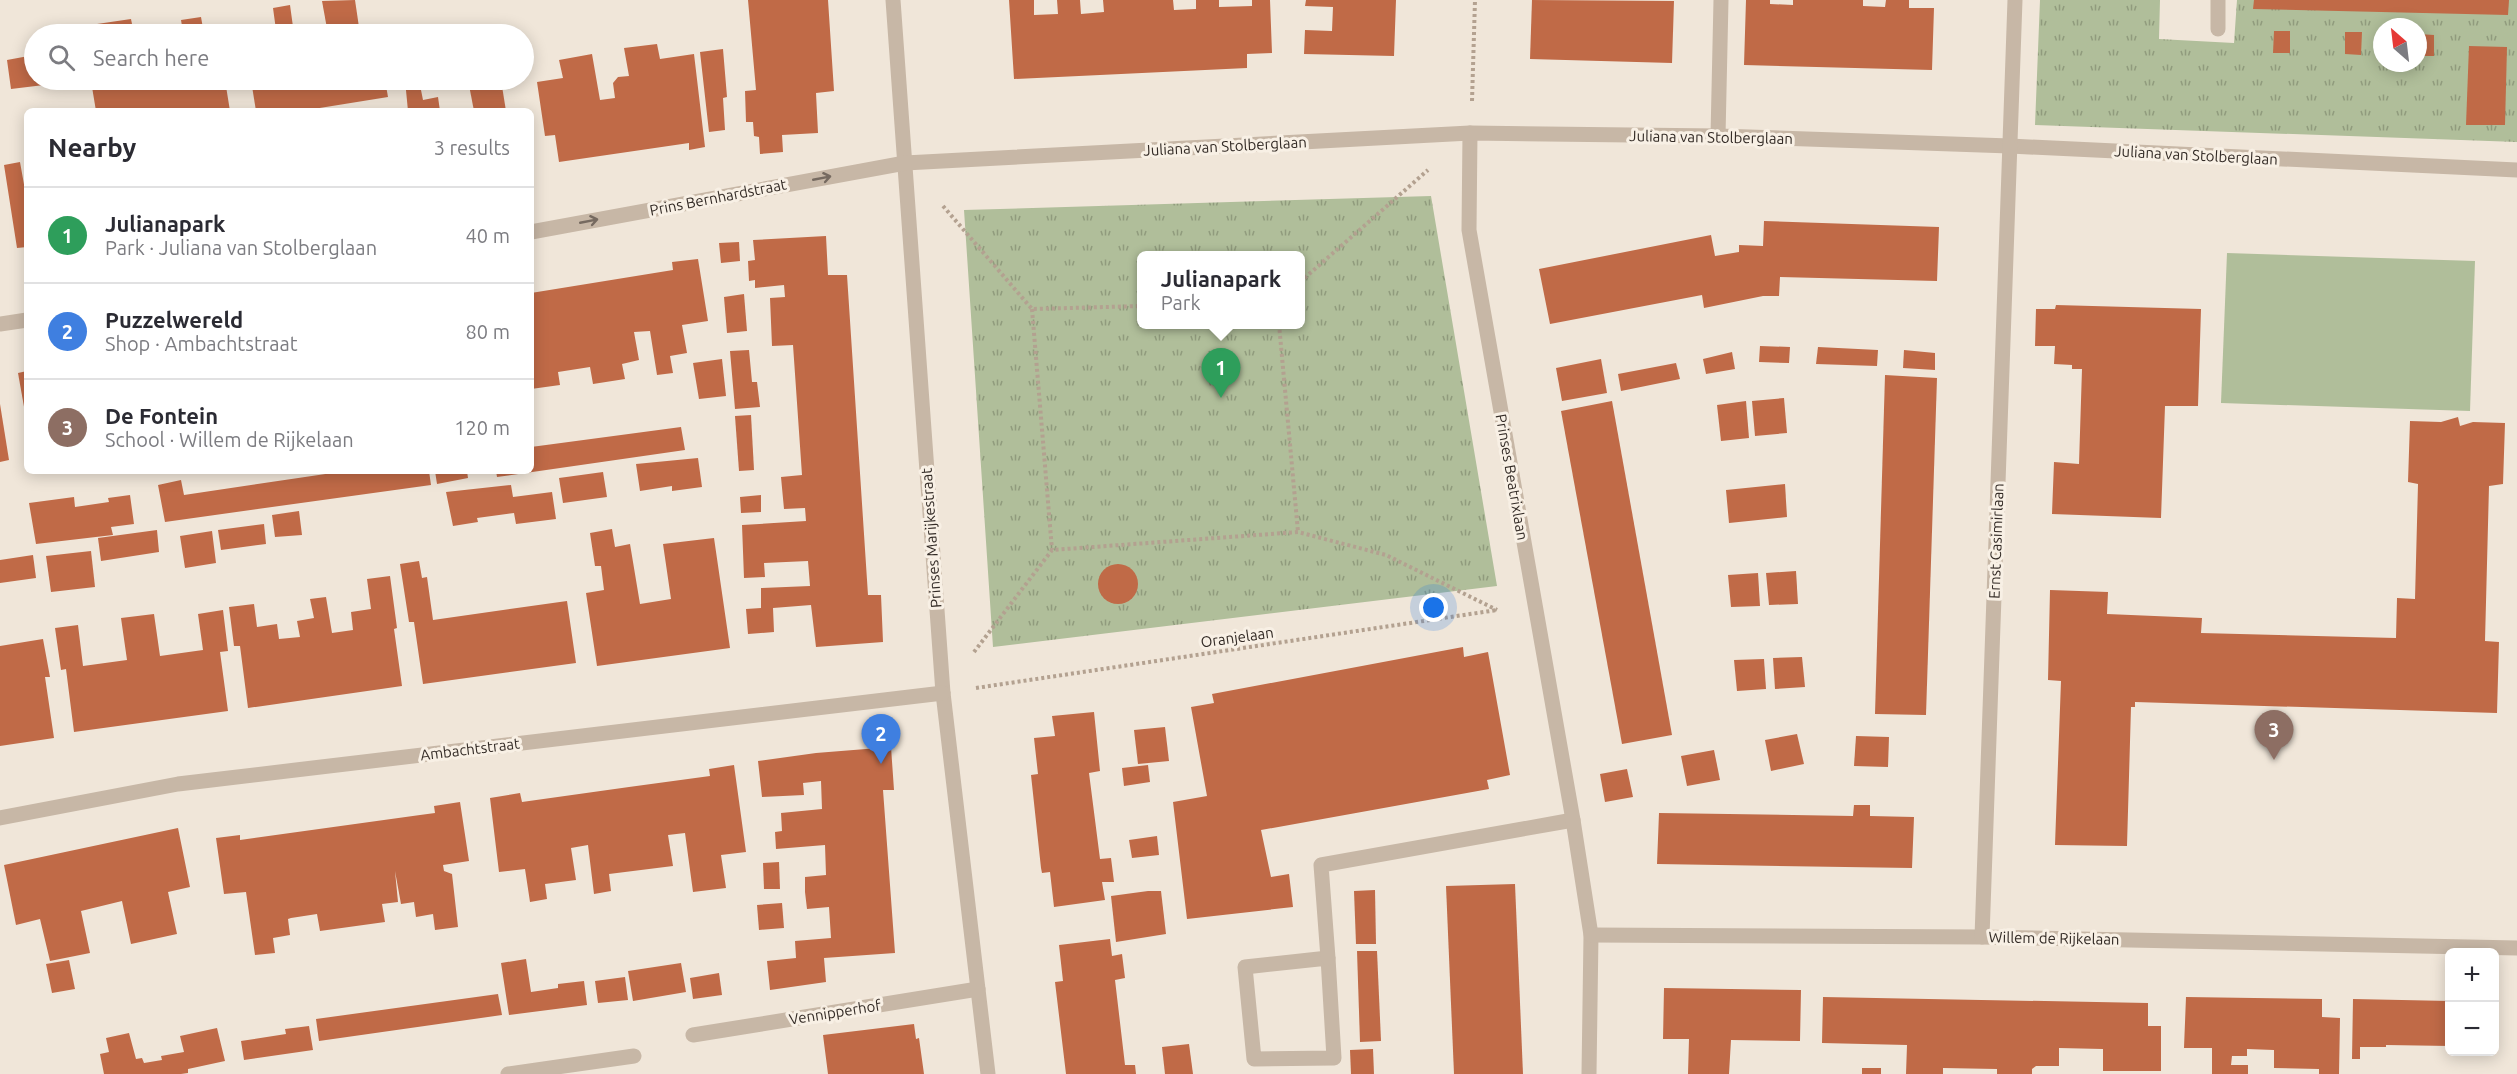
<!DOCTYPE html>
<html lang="en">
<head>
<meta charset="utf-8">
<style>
	body { margin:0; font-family:Ubuntu,sans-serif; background:#f7f7f7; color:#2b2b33 }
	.controls { position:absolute; right:18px; bottom:18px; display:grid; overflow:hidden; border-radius:9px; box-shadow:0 3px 15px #0003 }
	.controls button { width:54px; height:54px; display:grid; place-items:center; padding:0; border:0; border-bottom:2px solid #e1e1e2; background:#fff; color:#2b2b33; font:30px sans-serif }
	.compass { position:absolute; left:2373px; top:18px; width:54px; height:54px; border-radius:50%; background:#fff; box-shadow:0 3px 15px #0003; rotate:332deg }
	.you { position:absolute; left:1434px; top:608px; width:21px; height:21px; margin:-15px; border:4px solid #fff; border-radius:50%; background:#1a73e8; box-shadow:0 0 0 9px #1a73e833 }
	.badge { display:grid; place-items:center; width:39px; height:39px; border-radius:50%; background:#2563eb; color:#fff; font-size:20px; font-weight:700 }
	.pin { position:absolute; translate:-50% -50px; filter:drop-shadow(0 2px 3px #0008) }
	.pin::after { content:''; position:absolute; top:32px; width:21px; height:18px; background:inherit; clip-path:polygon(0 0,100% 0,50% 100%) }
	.popup { position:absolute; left:1137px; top:251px; width:168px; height:78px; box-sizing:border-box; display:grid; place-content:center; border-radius:9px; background:#fff; filter:drop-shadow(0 2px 4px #0005); font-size:20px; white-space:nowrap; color:#7c7c81 }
	.popup b { font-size:22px; color:#2b2b33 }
	.popup::after { content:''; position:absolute; left:50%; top:100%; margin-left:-12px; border:12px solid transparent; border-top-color:#fff }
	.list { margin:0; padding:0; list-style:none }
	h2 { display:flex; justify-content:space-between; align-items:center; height:78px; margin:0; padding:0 24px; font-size:26px }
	h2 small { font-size:20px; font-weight:400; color:#7c7c81 }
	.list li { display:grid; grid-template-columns:39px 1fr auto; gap:18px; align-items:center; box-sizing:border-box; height:96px; padding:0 24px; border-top:2px solid #e1e1e2 }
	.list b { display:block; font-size:22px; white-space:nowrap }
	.list p { margin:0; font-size:20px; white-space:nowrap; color:#7c7c81 }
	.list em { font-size:20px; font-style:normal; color:#7c7c81 }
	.icon { flex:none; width:33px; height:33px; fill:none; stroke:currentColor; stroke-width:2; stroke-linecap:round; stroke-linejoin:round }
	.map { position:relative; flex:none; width:2517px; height:1074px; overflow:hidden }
	.search { position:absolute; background:#fff; box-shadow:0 3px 15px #0003; left:24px; top:24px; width:510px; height:66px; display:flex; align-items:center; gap:15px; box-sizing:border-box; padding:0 21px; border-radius:33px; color:#7c7c81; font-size:22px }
	.panel { position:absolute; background:#fff; box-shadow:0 3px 15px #0003; left:24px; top:108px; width:510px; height:366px; border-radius:9px }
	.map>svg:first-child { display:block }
	.grass { fill:url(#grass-tufts); fill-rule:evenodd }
	.pitch { fill:#b0be9a }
	.building { fill:#c06a47 }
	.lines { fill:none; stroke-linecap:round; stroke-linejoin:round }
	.path { stroke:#b3a190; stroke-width:4; stroke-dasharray:3 3; stroke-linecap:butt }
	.service { stroke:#c7b7a6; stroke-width:15 }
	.minor { stroke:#c7b7a6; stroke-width:15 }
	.oneway { stroke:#766a60 }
	.labels { text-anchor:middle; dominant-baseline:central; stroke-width:6; stroke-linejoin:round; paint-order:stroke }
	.street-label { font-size:15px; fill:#332b26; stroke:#f8f0e5 }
</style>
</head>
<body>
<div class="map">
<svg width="2517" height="1074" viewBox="0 0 2517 1074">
	<defs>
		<pattern id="grass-tufts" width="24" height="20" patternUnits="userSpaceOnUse" patternTransform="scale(1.5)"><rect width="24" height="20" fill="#b0be9a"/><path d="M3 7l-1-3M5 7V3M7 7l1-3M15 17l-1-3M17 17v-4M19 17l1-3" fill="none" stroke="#909b7d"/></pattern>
	</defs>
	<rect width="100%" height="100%" fill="#f0e6d9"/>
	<g class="grass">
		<path d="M2040,0H2160L2159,39L2234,43L2237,0H2517V142L2035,125ZM2382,27H2418V63H2382Z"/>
		<path d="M1431,196L1497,586L993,647L964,210ZM1142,255H1300V324H1142Z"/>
	</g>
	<polygon class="pitch" points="2227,253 2475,261 2470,411 2221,403"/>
	<g class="building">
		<polygon points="355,0 360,34 328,34 322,1"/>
		<polygon points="748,0 828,0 834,91 816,93 818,133 782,135 783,152 760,154 759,137 754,136 753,122 746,122 745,91 756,90"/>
		<polygon points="1009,0 1034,0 1034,15 1058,14 1057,0 1080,0 1081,14 1104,12 1103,0 1173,0 1174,10 1196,9 1196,0 1219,0 1219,7 1252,6 1252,0 1270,0 1272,53 1247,54 1247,68 1014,79"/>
		<polygon points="1306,0 1396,0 1394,56 1304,54 1305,30 1332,31 1333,7 1305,6"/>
		<polygon points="1532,0 1674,1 1672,63 1530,59"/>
		<polygon points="1746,0 1770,0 1770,4 1793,5 1793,0 1863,0 1863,6 1885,7 1886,0 1909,0 1909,8 1934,8 1932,70 1744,65"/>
		<polygon points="2254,0 2509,0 2508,15 2253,9"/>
		<polygon points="290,5 294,34 261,34 261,32 276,30 273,8"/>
		<polygon points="201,17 204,34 162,34 161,28 182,26 181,20"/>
		<polygon points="131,19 134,34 99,34 97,24"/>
		<polygon points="2274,31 2290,31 2290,53 2273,53"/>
		<polygon points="2345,32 2362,32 2361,55 2345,54"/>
		<polygon points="2418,34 2434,35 2434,56 2418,56"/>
		<polygon points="657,44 660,59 694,54 705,147 689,150 689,143 559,162 555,135 545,136 537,82 563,78 559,60 592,54 600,100 615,98 613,83 618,77 629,76 624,48"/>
		<polygon points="2469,46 2507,47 2505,125 2466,125"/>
		<polygon points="723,49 727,97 723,98 725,130 709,132 700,52"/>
		<polygon points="34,55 34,80 44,80 44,85 11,89 7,60"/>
		<polygon points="107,80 225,80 230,111 96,111 92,87 108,84"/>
		<polygon points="251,80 385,80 388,97 301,111 256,111"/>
		<polygon points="405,80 419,80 423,100 438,97 440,111 408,111"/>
		<polygon points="468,80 501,80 506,111 474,111"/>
		<polygon points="20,162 25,190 27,190 27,247 17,248 4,165"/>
		<polygon points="1764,221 1939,227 1937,281 1780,277 1779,296 1763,296 1704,308 1702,295 1550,324 1539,269 1711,235 1715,256 1739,252 1739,245 1763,246"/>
		<polygon points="826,236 828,275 847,275 868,595 881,595 883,642 816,647 811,605 773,608 774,632 748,634 746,609 761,608 761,588 810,586 808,561 764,563 765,577 744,578 742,525 806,521 805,508 784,509 781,477 802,475 793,345 772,346 770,298 785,297 784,285 755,288 755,280 749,281 748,261 755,260 753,240"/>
		<polygon points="739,242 740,261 721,263 719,243"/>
		<polygon points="698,259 708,321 682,325 687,353 670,356 673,373 657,375 650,331 634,332 639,360 622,364 625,379 593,384 590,367 558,372 560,385 531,389 531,293 673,270 672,262"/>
		<polygon points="744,294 747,331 727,333 724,297"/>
		<polygon points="2056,305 2201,309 2198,406 2165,406 2161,518 2052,514 2054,462 2079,464 2082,369 2072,369 2072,365 2054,364 2055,346 2035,346 2036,309 2055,309"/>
		<polygon points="1760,346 1790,347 1789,363 1759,362"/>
		<polygon points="1818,347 1878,350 1877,366 1816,364"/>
		<polygon points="749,350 752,382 757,382 760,407 735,409 730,351"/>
		<polygon points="1904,350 1935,353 1935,370 1903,368"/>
		<polygon points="1732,352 1735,369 1706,374 1703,359"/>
		<polygon points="722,359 726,396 699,399 693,363"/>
		<polygon points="1601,359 1607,393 1562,401 1556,368"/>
		<polygon points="1676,363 1680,379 1621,391 1618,374"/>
		<polygon points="27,371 27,418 26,418 18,373"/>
		<polygon points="1885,375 1937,378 1926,715 1875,714"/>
		<polygon points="1784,398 1787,433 1755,436 1752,401"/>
		<polygon points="1612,401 1672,735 1622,744 1561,411"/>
		<polygon points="1746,401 1749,438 1721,441 1717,405"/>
		<polygon points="0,404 9,460 0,462"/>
		<polygon points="751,415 754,470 739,471 735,416"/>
		<polygon points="2458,417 2460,426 2473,422 2505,423 2503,484 2489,486 2485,641 2499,642 2497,713 2135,702 2135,707 2131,707 2127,846 2055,845 2061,681 2048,680 2050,590 2108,592 2107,614 2202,618 2201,633 2396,638 2397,598 2415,599 2418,484 2408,482 2410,421 2441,422"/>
		<polygon points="681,427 685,450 497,477 496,471 531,471 531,447"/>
		<polygon points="698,458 702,487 672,491 672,486 640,491 636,464"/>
		<polygon points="429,471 431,485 165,522 158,485 181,480 184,495 339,472"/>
		<polygon points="435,471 467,471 468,478 437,484"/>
		<polygon points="603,472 607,497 563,503 559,478"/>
		<polygon points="1785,484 1787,517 1729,523 1726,490"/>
		<polygon points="511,485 513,497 552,492 556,519 516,524 514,513 477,518 478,522 453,526 446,492"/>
		<polygon points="130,495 134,524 111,527 113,535 36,544 29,503 74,497 75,507 109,502 108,498"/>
		<polygon points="761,495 761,512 741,513 740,497"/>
		<polygon points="299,511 302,535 275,537 272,515"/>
		<polygon points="264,524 266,544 221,550 218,530"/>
		<polygon points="612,529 615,547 630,544 640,604 671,599 663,544 714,538 730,648 597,666 586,593 604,590 601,566 595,566 590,533"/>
		<polygon points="157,530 159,552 101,561 98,538"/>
		<polygon points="212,531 216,563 185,568 180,536"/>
		<polygon points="91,551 95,587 51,592 46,556"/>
		<polygon points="33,555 36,578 0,583 0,560"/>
		<polygon points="419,561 422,578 427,577 433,620 567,601 576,663 423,684 414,622 409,622 400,564"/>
		<circle cx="1118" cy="584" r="20"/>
		<polygon points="1796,571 1798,604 1769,605 1766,573"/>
		<polygon points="1758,573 1760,606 1731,607 1728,575"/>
		<polygon points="390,576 397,628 394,629 402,686 248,708 240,646 234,646 229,607 254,604 257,627 277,624 279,639 300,637 297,621 314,618 310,599 326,597 332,633 353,630 351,612 371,609 367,579"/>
		<polygon points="223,610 228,651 220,652 228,711 74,732 66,669 61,670 55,628 78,625 83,666 127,660 121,618 154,614 160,656 203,650 198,614"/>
		<polygon points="43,639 50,677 45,677 54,738 0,746 0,646"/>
		<polygon points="1463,647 1464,657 1488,652 1510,775 1487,780 1489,789 1261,830 1271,877 1289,874 1293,907 1187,919 1173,802 1207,796 1191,707 1214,703 1212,694"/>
		<polygon points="1802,657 1805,687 1775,689 1773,658"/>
		<polygon points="1764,659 1766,689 1737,691 1734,660"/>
		<polygon points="1094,712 1100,771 1089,773 1100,859 1111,858 1114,882 1102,882 1105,900 1054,907 1050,872 1042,873 1041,868 1031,775 1038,774 1034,738 1055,736 1052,716"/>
		<polygon points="1165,727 1169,761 1138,764 1134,730"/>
		<polygon points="1797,734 1804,764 1771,771 1765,740"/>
		<polygon points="1856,736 1889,737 1888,767 1854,766"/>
		<polygon points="891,747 894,790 883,790 895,953 824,958 826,982 770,990 767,961 796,958 795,941 831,938 829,907 807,909 805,892 805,877 826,875 825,845 776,849 775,832 782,831 781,813 822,809 821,781 803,783 804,795 762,797 758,761 816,753"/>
		<polygon points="1714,750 1720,780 1687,786 1681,756"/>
		<polygon points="734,765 746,852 721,855 726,888 693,892 685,833 668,835 673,866 609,874 611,891 594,894 588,845 571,848 576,880 545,884 547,899 530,902 525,869 499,872 490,798 520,793 522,802 629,787 710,776 709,769"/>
		<polygon points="1148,765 1150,782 1124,786 1122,768"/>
		<polygon points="1627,769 1633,797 1605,802 1600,774"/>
		<polygon points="460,802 469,861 443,865 444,871 452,874 458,927 435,930 433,914 416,917 414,902 401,904 395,871 398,902 382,904 385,922 320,931 317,914 291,918 288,919 290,935 273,938 275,953 255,955 246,892 224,894 216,838 240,835 240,840 420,815 435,813 434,806"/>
		<polygon points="1854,805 1870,805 1870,816 1914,817 1912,868 1657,864 1659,813 1853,816"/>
		<polygon points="178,828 190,887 168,892 177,934 131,944 122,901 81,911 90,953 50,961 40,919 16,925 4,865"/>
		<polygon points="1157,836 1159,855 1132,858 1129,840"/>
		<polygon points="779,862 780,889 764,889 763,863"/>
		<polygon points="1515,884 1523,1074 1454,1074 1446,886"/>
		<polygon points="1375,890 1376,944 1356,944 1354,891"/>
		<polygon points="1148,891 1161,891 1166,934 1116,942 1111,896"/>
		<polygon points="782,903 784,928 759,930 757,905"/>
		<polygon points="1110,939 1112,956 1122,954 1125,978 1115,980 1125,1065 1135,1065 1136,1074 1066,1074 1055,982 1063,981 1059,945"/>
		<polygon points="1357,951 1377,951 1381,1041 1360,1042"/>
		<polygon points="526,959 531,992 558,988 558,984 584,981 587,1005 509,1015 501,963"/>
		<polygon points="69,960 75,989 52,993 46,964"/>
		<polygon points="681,963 686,992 633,1001 628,971"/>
		<polygon points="719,973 722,995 693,999 690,978"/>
		<polygon points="625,977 628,1000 598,1003 595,981"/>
		<polygon points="1664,988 1801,990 1800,1041 1731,1040 1729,1074 1688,1074 1689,1039 1663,1039"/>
		<polygon points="498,994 502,1015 319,1041 316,1019"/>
		<polygon points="1823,997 2148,1003 2148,1026 2161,1026 2161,1071 2103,1071 2103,1049 2059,1048 2059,1066 2036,1066 2032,1069 2032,1074 1997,1074 1997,1069 1943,1068 1943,1074 1906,1074 1907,1045 1822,1043"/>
		<polygon points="2186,997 2322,999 2322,1017 2340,1018 2339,1074 2319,1074 2319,1069 2274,1068 2274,1050 2247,1049 2247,1056 2232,1056 2231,1065 2248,1065 2248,1074 2212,1074 2212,1048 2184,1048"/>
		<polygon points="2353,999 2450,1001 2450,1046 2386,1045 2386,1047 2360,1047 2360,1059 2352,1059"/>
		<polygon points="914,1024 916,1039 919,1038 924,1074 828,1074 823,1035"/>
		<polygon points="309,1026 313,1050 244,1060 241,1041 286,1034 285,1029"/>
		<polygon points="217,1028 225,1061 188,1069 188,1073 181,1074 104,1074 100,1054 109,1052 106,1038 129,1033 136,1059 142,1058 144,1063 162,1060 161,1056 184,1052 180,1036"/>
		<polygon points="1189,1044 1193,1074 1165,1074 1162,1047"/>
		<polygon points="1373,1049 1374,1074 1351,1074 1350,1050"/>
		<rect x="1862" y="1068" width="19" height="6"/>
	</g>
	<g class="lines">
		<g class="path">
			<polyline points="1472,101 1475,0"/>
			<polyline points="943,206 1032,309 1142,306"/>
			<polyline points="1300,282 1428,170"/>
			<polyline points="1032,309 1052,550"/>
			<polyline points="1279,324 1298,532"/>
			<polyline points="974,652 1052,550 1298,532 1386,555 1497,610"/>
			<polyline points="976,688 1497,610"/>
		</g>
		<g class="service">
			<polygon points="1328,958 1334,1058 1254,1059 1245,967"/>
			<polyline points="1328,958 1321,865 1573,820"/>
			<polyline points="693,1035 978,989"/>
		</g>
		<g class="minor">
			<polyline points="893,0 943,693 988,1074"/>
			<polyline points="2218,29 2218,0"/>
			<polyline points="1470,133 1469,230 1573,820 1591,935 1589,1074"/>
			<polyline points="1718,136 1721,0"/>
			<polyline points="531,232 905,163 1470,133 1718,136 2010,146 2517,170"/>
			<polyline points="0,324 27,320"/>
			<polyline points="0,818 178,784 943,693"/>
			<polyline points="1591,935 1982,937 2517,948"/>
			<polyline points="1982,937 2015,0"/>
			<polyline points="508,1074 634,1056"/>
		</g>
	</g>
	<defs><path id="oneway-shaft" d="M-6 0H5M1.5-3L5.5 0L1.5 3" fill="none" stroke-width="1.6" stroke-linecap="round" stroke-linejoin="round" transform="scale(1.5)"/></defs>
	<g class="oneway">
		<use href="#oneway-shaft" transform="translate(822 178) rotate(-11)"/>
		<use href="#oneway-shaft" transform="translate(589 221) rotate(-11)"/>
	</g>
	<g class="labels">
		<g class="street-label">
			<text transform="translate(1711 137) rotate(1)">Juliana van Stolberglaan</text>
			<text transform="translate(1225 146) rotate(-3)">Juliana van Stolberglaan</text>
			<text transform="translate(2196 155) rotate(3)">Juliana van Stolberglaan</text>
			<text transform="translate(718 197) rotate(-11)">Prins Bernhardstraat</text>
			<text transform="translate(1512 477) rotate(80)">Prinses Beatrixlaan</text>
			<text transform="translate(931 538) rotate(-94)">Prinses Marijkestraat</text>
			<text transform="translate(1996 541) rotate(-88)">Ernst Casimirlaan</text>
			<text transform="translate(1237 637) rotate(-8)">Oranjelaan</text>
			<text transform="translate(470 749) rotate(-7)">Ambachtstraat</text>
			<text transform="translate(2054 938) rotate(1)">Willem de Rijkelaan</text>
			<text transform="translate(835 1012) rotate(-9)">Vennipperhof</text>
		</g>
	</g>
</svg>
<div class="controls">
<button>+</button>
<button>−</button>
</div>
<svg class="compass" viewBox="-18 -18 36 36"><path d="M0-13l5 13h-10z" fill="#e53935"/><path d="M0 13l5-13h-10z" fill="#7c7c81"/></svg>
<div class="you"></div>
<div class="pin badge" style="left:1221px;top:398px;background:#2e9e5b">1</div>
<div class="popup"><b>Julianapark</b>Park</div>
<div class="pin badge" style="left:881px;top:764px;background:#3f7fe0">2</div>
<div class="pin badge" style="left:2274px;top:760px;background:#8d6e63">3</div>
<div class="search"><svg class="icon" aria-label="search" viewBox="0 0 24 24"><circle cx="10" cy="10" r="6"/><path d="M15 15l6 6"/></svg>Search here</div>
<section class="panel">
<h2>Nearby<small>3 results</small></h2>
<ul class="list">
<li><span class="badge" style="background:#2e9e5b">1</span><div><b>Julianapark</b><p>Park · Juliana van Stolberglaan</p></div><em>40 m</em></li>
<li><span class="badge" style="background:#3f7fe0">2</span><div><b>Puzzelwereld</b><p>Shop · Ambachtstraat</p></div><em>80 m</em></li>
<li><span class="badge" style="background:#8d6e63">3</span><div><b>De Fontein</b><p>School · Willem de Rijkelaan</p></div><em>120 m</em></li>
</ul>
</section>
</div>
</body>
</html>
